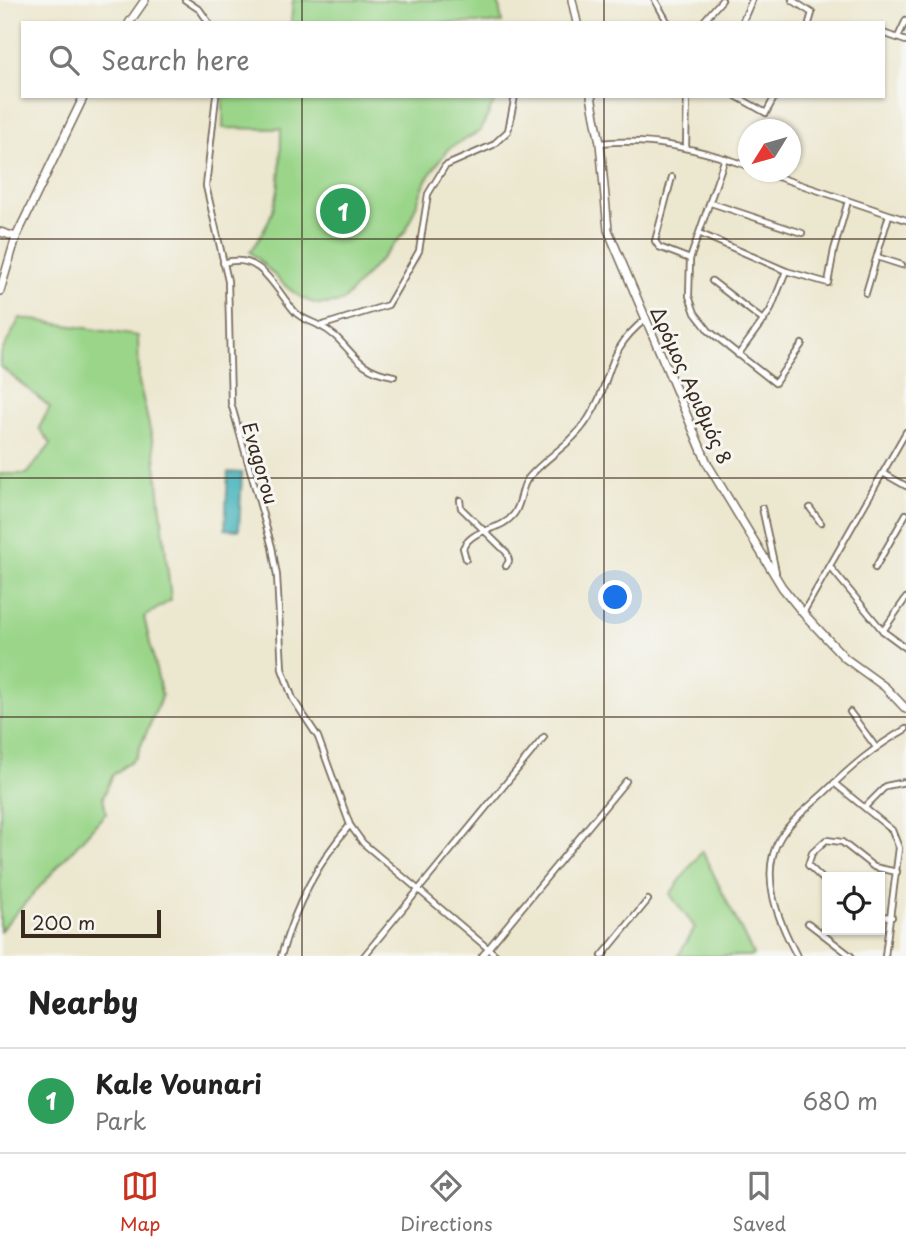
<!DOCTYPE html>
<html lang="en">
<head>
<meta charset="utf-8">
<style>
	body { margin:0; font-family:"Playpen Sans",sans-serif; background:#f2f2f2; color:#222 }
	.controls { position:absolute; right:21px; bottom:21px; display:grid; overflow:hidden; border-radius:0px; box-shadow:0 2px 5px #0004 }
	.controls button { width:63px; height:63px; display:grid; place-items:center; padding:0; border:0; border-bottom:2px solid #e0e0e0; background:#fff; color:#222; font:35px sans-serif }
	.compass { position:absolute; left:738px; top:119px; width:63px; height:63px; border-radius:50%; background:#fff; box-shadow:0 2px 5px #0004; rotate:233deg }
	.scale { position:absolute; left:21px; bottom:18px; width:140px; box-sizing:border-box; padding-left:7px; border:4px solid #3b2a1e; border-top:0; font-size:19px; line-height:24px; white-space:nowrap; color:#3b2a1e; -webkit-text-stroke:5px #f6f6f2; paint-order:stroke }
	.you { position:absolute; left:616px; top:598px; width:24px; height:24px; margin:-18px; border:5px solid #fff; border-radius:50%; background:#1a73e8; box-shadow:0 0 0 10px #1a73e833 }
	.badge { display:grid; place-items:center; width:46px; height:46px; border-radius:50%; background:#c8321e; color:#fff; font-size:23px; font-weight:700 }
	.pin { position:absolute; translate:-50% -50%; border:4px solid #fff; box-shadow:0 2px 7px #0006 }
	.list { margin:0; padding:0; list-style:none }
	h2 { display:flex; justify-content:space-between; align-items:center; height:91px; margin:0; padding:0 28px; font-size:30px }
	h2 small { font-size:23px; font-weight:400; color:#767676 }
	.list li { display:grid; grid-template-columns:46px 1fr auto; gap:21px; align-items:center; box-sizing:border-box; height:105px; padding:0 28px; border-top:2px solid #e0e0e0 }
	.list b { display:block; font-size:26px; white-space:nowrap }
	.list p { margin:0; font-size:23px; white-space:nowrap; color:#767676 }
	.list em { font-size:23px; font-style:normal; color:#767676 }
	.icon { flex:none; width:38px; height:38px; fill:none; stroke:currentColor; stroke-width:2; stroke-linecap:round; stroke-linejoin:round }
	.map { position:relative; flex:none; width:906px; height:956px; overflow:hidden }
	.search { position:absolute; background:#fff; box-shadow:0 2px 5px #0004; left:21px; right:21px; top:21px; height:77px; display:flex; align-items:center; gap:18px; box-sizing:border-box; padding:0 24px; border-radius:0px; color:#767676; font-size:26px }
	.sheet { height:196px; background:#fff }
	nav { display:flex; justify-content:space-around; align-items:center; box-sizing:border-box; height:98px; border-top:2px solid #e0e0e0; background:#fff; font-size:19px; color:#767676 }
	nav a { display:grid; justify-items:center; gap:4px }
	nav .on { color:#c8321e }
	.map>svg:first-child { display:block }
	.green { fill:#9ad589; stroke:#6a8054; stroke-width:2 }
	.water { fill:#42b2bb; stroke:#3e6e6c; stroke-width:2 }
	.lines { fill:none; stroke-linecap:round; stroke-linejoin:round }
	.street-casing { stroke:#796c5c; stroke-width:8 }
	.secondary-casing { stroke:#796c5c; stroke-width:10 }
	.street { stroke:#fff; stroke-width:4.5 }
	.secondary { stroke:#fff; stroke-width:7 }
	.grid { fill:none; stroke:#3b2a1e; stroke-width:2; stroke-opacity:0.55 }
	.labels { text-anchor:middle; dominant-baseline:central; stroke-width:6; stroke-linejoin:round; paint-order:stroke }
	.street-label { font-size:19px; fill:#3b2a1e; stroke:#f6f6f2 }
</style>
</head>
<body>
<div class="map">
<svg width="906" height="956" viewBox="0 0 906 956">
	<rect width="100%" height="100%" fill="#f6f6f2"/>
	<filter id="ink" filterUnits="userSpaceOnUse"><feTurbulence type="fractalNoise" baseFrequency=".0143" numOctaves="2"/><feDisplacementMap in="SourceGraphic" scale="14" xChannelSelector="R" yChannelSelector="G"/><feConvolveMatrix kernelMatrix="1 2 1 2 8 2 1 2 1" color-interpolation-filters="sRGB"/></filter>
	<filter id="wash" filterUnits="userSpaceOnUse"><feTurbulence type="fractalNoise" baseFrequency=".00686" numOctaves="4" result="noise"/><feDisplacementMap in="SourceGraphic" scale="28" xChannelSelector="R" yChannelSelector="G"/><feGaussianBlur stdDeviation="1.57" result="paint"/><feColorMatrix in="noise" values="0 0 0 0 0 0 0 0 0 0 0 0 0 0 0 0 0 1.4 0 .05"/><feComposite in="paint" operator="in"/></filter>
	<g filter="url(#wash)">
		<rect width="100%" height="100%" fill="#ece7cf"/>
		<g class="green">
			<polygon points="293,0 498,0 502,23 291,23"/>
			<path d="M223,96H497L480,131L448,149L426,180L406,231L342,302C334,303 322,306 314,303C289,296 270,268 250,252C282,210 280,180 281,129L223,128Z"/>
			<polygon points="20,318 138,336 139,382 154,447 171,600 144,617 162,696 136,757 113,775 103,797 106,813 0,931 0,474 27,474 51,444 39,428 50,407 0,366 0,355"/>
			<polygon points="702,851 753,954 752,956 678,956 695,928 670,894"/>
		</g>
		<polygon class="water" points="228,472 242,473 239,530 225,529"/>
	</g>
	<g filter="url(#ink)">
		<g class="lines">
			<g class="street-casing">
				<g id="street">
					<polyline points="185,0 200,10 209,23"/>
					<polyline points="655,0 668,23"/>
					<polyline points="792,0 812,13 809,23"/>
					<polyline points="702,23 722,0"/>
					<polyline points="742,23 752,0"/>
					<polyline points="883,33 906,41"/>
					<polyline points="898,37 906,20"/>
					<polyline points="216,96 206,186 228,281 231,403 272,547 277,576 282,669 293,699 318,737 350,825 363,843 497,956"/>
					<polyline points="736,96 766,113 775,96"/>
					<path d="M600,143C653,138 699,149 748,166"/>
					<polyline points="686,147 687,96"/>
					<polyline points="725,158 690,259 689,296 695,313 709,331 775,383 802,344"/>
					<polyline points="763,172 906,220"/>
					<polyline points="672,177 655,241 659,247 690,259"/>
					<polyline points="711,203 802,233"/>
					<polyline points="701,234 786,271 828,283 834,250 848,201"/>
					<polyline points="877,257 902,265"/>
					<path d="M223,263C262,251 274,289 296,313C304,320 311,321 320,326C351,341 350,369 394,376"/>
					<polyline points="712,281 764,321"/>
					<polyline points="866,293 889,215"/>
					<polyline points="320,326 388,305 419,251 428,194 445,166 493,145 508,131 515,96"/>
					<polyline points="738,355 770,311 786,271"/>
					<polyline points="883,473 906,486"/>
					<polyline points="460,500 461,508 507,553 509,561 506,566"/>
					<polyline points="762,508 776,572"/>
					<polyline points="810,508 821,523"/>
					<path d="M466,559L463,548C474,526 500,533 514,514C523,502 520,485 531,475C549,455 573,443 588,419C614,380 603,352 646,319"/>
					<polyline points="831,568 883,631 906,648"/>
					<polyline points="875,568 906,514"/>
					<polyline points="803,613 906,432"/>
					<polyline points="883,631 906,598"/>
					<polyline points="850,712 875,746"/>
					<polyline points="834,783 892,830 899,848 885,956"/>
					<polyline points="866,806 886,786 905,782"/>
					<polyline points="827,883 808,865 812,853 826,840 842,842 874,867 897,872"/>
					<polyline points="880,916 892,917"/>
					<polyline points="808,923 851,956"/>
					<path d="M281,956C295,907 316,864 350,825"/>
					<polyline points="364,956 544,737"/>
					<polyline points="482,956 626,781"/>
					<polyline points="602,956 648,900"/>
					<path d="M797,956C779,922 758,875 780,838C791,820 810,806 825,792C851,767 874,747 906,729"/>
				</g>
			</g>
			<g class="secondary-casing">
				<g id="secondary">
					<polyline points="572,0 577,23"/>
					<polyline points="129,23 145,0"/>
					<polyline points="591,96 600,143 608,230 708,465 782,587 803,613 845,658 885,687 906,709"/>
					<polyline points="0,232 16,237"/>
					<polyline points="0,291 16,237 84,96"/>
				</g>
			</g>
			<use href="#street" class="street"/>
			<use href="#secondary" class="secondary"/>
		</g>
	</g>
	<path class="grid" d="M302,0V23M604,0V23M302,96V956M604,96V956M0,239H906M0,478H906M0,717H906"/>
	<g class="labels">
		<g class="street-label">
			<text transform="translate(692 385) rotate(66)">Δρόμος Αριθμός 8</text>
			<text transform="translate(261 463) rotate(74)">Evagorou</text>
		</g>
	</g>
</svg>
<div class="controls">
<button><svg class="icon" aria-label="locate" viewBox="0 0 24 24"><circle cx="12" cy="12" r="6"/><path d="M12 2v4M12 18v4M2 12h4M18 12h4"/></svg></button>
</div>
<svg class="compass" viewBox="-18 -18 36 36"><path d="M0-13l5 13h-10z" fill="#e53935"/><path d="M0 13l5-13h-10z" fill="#767676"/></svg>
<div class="scale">200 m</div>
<div class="you"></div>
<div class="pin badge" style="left:343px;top:211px;background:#2e9e5b">1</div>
<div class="search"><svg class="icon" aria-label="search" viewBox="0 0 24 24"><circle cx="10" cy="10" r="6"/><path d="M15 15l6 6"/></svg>Search here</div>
</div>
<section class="sheet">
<h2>Nearby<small></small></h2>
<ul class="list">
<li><span class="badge" style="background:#2e9e5b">1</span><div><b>Kale Vounari</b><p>Park</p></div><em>680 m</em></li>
</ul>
</section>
<nav>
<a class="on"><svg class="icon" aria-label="map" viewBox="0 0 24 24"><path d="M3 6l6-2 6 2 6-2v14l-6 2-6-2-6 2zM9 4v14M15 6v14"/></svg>Map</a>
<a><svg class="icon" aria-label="directions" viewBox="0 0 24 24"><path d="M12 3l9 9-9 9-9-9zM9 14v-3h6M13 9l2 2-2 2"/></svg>Directions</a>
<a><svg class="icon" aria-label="saved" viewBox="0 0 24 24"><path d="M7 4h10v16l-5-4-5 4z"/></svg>Saved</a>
</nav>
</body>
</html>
